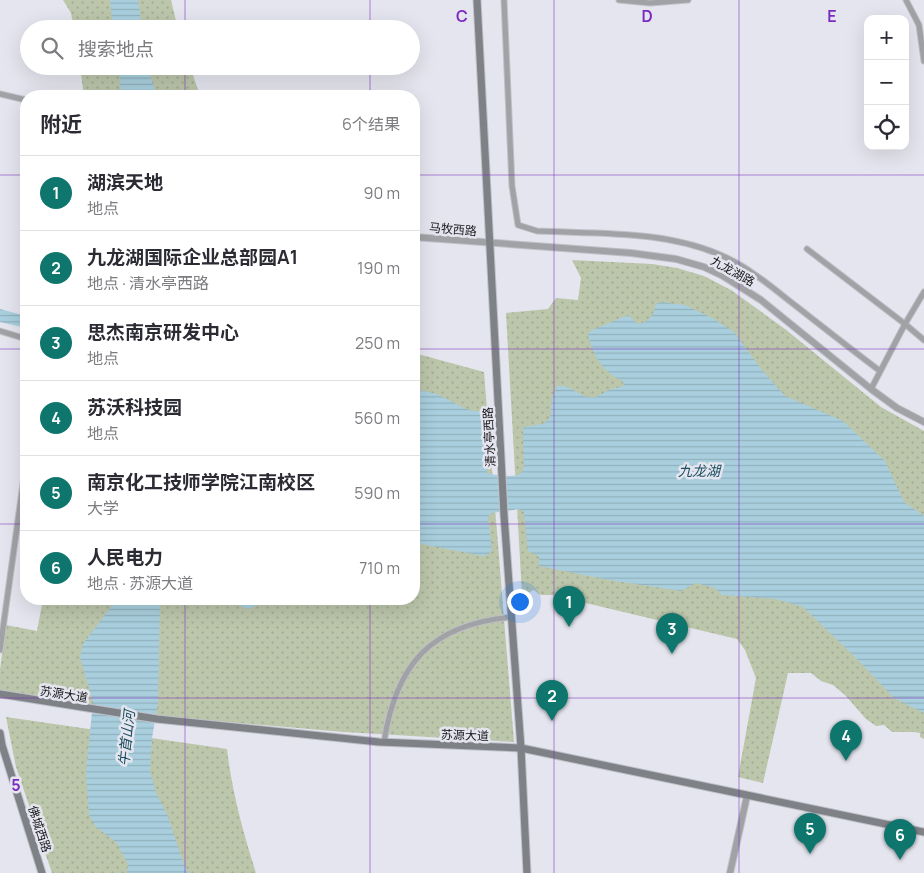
<!DOCTYPE html>
<html lang="zh">
<head>
<meta charset="utf-8">
<style>
	body { margin:0; font-family:Manrope,"Noto Sans SC",sans-serif; background:#f7f7f7; color:#2b2b33 }
	.controls { position:absolute; right:15px; top:15px; display:grid; overflow:hidden; border-radius:10px; box-shadow:0 5px 20px #0002 }
	.controls button { width:45px; height:45px; display:grid; place-items:center; padding:0; border:0; border-bottom:1px solid #e1e1e2; background:#fff; color:#2b2b33; font:25px sans-serif }
	.you { position:absolute; left:519px; top:601px; width:18px; height:18px; margin:-12px; border:4px solid #fff; border-radius:50%; background:#1a73e8; box-shadow:0 0 0 8px #1a73e833 }
	.badge { display:grid; place-items:center; width:32px; height:32px; border-radius:50%; background:#0f766e; color:#fff; font-size:16px; font-weight:700 }
	.pin { position:absolute; translate:-50% -41px; filter:drop-shadow(0 1px 2px #0008) }
	.pin::after { content:''; position:absolute; top:26px; width:18px; height:15px; background:inherit; clip-path:polygon(0 0,100% 0,50% 100%) }
	.list { margin:0; padding:0; list-style:none }
	h2 { display:flex; justify-content:space-between; align-items:center; height:65px; margin:0; padding:0 20px; font-size:21px }
	h2 small { font-size:16px; font-weight:400; color:#7c7c81 }
	.list li { display:grid; grid-template-columns:32px 1fr auto; gap:15px; align-items:center; box-sizing:border-box; height:75px; padding:0 20px; border-top:1px solid #e1e1e2 }
	.list b { display:block; font-size:19px; white-space:nowrap }
	.list p { margin:0; font-size:16px; white-space:nowrap; color:#7c7c81 }
	.list em { font-size:16px; font-style:normal; color:#7c7c81 }
	.icon { flex:none; width:28px; height:28px; fill:none; stroke:currentColor; stroke-width:2; stroke-linecap:round; stroke-linejoin:round }
	.map { position:relative; flex:none; width:924px; height:873px; overflow:hidden }
	.search { position:absolute; background:#fff; box-shadow:0 5px 20px #0002; left:20px; top:20px; width:400px; height:55px; display:flex; align-items:center; gap:12px; box-sizing:border-box; padding:0 18px; border-radius:28px; color:#7c7c81; font-size:19px }
	.panel { position:absolute; background:#fff; box-shadow:0 5px 20px #0002; left:20px; top:90px; width:400px; height:515px; border-radius:20px }
	.map>svg:first-child { display:block }
	.park { fill:url(#park-dots) }
	.water { fill:url(#water-rules) }
	.lines { fill:none; stroke-linecap:round; stroke-linejoin:round }
	.minor-casing { stroke:#bfc0c8; stroke-width:7 }
	.tertiary-casing { stroke:#bfc0c8; stroke-width:8 }
	.secondary-casing { stroke:#bfc0c8; stroke-width:9 }
	.minor { stroke:#a0a2a5; stroke-width:5 }
	.tertiary { stroke:#a0a2a5; stroke-width:6 }
	.secondary { stroke:#7e8186; stroke-width:7 }
	.grid { fill:none; stroke:#7b2cbf; stroke-width:1; stroke-opacity:0.55 }
	.labels { text-anchor:middle; dominant-baseline:central; stroke-width:5; stroke-linejoin:round; paint-order:stroke }
	.street-label { font-size:12px; fill:#19191d; stroke:#e4e5ee }
	.water-label { font-size:14px; font-style:italic; fill:#1a4e5e; stroke:#e4e5ee }
	.grid-label { font-size:16px; text-anchor:middle; font-weight:bold; fill:#7b2cbf; stroke:#e4e5ee; stroke-width:5; stroke-linejoin:round; paint-order:stroke }
</style>
</head>
<body>
<div class="map">
<svg width="924" height="873" viewBox="0 0 924 873">
	<defs>
		<pattern id="park-dots" width="8" height="8" patternUnits="userSpaceOnUse" patternTransform="scale(1.25)"><rect width="8" height="8" fill="#bcc6ab"/><path d="M2 2h.1M6 6h.1" fill="none" stroke="#a1aa93" stroke-width="1.8" stroke-linecap="round"/></pattern>
		<pattern id="water-rules" width="6" height="5" patternUnits="userSpaceOnUse" patternTransform="scale(1.25)"><rect width="6" height="5" fill="#a9cfde"/><path d="M0 2.5h6" fill="none" stroke="#91b1be"/></pattern>
	</defs>
	<rect width="100%" height="100%" fill="#e4e5ee"/>
	<g class="park">
		<polygon points="63,0 171,0 178,29 74,29 71,13"/>
		<polygon points="80,66 190,66 200,96 84,96"/>
		<path d="M572,260L652,264L677,268L704,276L731,290L785,329L881,407L924,431V739L920,737V733L914,732H892L884,725L876,726L866,719L845,695L833,685L821,681L811,673H788L763,783L738,777L756,678L745,650L737,639L552,595H540L534,590C524,593 526,603 527,612H523L506,313L548,309L556,298L578,300L581,278Z"/>
		<polygon points="414,353 484,372 514,742 344,732 159,716 0,692 0,670 6,625 37,631 43,599 414,599"/>
		<path d="M6,717L227,749C232,792 243,832 256,873H52L16,767Z"/>
	</g>
	<g class="water">
		<polygon points="110,0 138,0 142,29 113,29"/>
		<polygon points="119,66 147,66 157,96 121,96"/>
		<path d="M660,302L685,305L714,319L734,332L761,369L785,396L843,421L885,461L904,502L924,516V713L894,698L859,661L803,607L776,599L722,595L715,588L696,583L681,591L609,580L539,566V556L528,551L524,512L519,509L492,513L489,515L488,520L492,549L489,554L483,556L422,544L414,539V389L437,394L466,409L481,412L484,418L487,473C493,475 515,478 520,474C522,472 523,470 524,467L523,427L543,424L550,418L552,399L557,386C571,383 581,400 595,397C600,396 604,392 609,390C615,387 619,389 624,385L622,380C603,374 592,353 588,335L590,331L628,315L638,324C651,321 653,316 656,304Z"/>
		<polygon points="0,309 26,316 26,328 0,322"/>
		<polygon points="117,599 160,599 158,703 152,738 150,771 156,793 167,814 181,856 188,873 127,873 128,864 116,842 96,827 89,815 86,772 93,702 80,657 83,644"/>
		<path d="M237,599H260C258,605 254,608 247,609L241,606Z"/>
	</g>
	<g class="lines">
		<g class="minor-casing">
			<g id="minor">
				<path d="M504,0L512,186L518,225L537,231C599,234 669,230 727,258C752,270 774,289 796,306C824,328 852,350 880,371"/>
				<polyline points="619,0 650,3 688,0"/>
				<polyline points="906,0 919,25 924,61"/>
				<polyline points="0,94 26,100"/>
				<polyline points="807,249 905,324 924,340"/>
				<polyline points="0,331 23,338 26,344"/>
				<polyline points="871,389 905,324 924,292"/>
				<polyline points="0,650 26,462"/>
				<path d="M384,742C396,664 431,624 512,617"/>
			</g>
		</g>
		<g class="tertiary-casing">
			<g id="tertiary">
				<polyline points="414,237 631,253 676,259 704,267 723,276 761,300 871,389 897,408 924,422"/>
				<polyline points="730,873 747,796"/>
			</g>
		</g>
		<g class="secondary-casing">
			<g id="secondary">
				<polyline points="477,0 504,515 521,748 527,873"/>
				<polyline points="0,694 157,719 379,742 521,748 924,832"/>
				<polyline points="0,733 2,745 42,873"/>
			</g>
		</g>
		<use href="#minor" class="minor"/>
		<use href="#tertiary" class="tertiary"/>
		<use href="#secondary" class="secondary"/>
	</g>
	<path class="grid" d="M185,0V29M370,0V29M554,0V873M739,0V873M185,66V96M370,66V96M0,175H26M414,175H924M0,349H26M414,349H924M0,524H26M414,524H924M185,599V873M370,599V873M0,698H924"/>
	<g class="labels">
		<g class="street-label">
			<text transform="translate(453 229) rotate(5)">马牧西路</text>
			<text transform="translate(733 271) rotate(29)">九龙湖路</text>
			<text transform="translate(489 437) rotate(-93)">清水亭西路</text>
			<text transform="translate(64 694) rotate(9)">苏源大道</text>
			<text transform="translate(465 735) rotate(2)">苏源大道</text>
			<text transform="translate(40 829) rotate(72)">佛城西路</text>
		</g>
		<g class="water-label">
			<text x="699" y="470">九龙湖</text>
			<text transform="translate(126 738) rotate(-84)">牛首山河</text>
		</g>
	</g>
	<g class="grid-label">
		<text x="462" y="22">C</text>
		<text x="647" y="22">D</text>
		<text x="832" y="22">E</text>
		<text x="16" y="791">5</text>
	</g>
</svg>
<div class="controls">
<button>+</button>
<button>−</button>
<button><svg class="icon" aria-label="locate" viewBox="0 0 24 24"><circle cx="12" cy="12" r="6"/><path d="M12 2v4M12 18v4M2 12h4M18 12h4"/></svg></button>
</div>
<div class="you"></div>
<div class="pin badge" style="left:569px;top:627px">1</div>
<div class="pin badge" style="left:552px;top:721px">2</div>
<div class="pin badge" style="left:672px;top:654px">3</div>
<div class="pin badge" style="left:846px;top:761px">4</div>
<div class="pin badge" style="left:810px;top:854px">5</div>
<div class="pin badge" style="left:900px;top:860px">6</div>
<div class="search"><svg class="icon" aria-label="search" viewBox="0 0 24 24"><circle cx="10" cy="10" r="6"/><path d="M15 15l6 6"/></svg>搜索地点</div>
<section class="panel">
<h2>附近<small>6个结果</small></h2>
<ul class="list">
<li><span class="badge">1</span><div><b>湖滨天地</b><p>地点</p></div><em>90 m</em></li>
<li><span class="badge">2</span><div><b>九龙湖国际企业总部园A1</b><p>地点 · 清水亭西路</p></div><em>190 m</em></li>
<li><span class="badge">3</span><div><b>思杰南京研发中心</b><p>地点</p></div><em>250 m</em></li>
<li><span class="badge">4</span><div><b>苏沃科技园</b><p>地点</p></div><em>560 m</em></li>
<li><span class="badge">5</span><div><b>南京化工技师学院江南校区</b><p>大学</p></div><em>590 m</em></li>
<li><span class="badge">6</span><div><b>人民电力</b><p>地点 · 苏源大道</p></div><em>710 m</em></li>
</ul>
</section>
</div>
</body>
</html>
